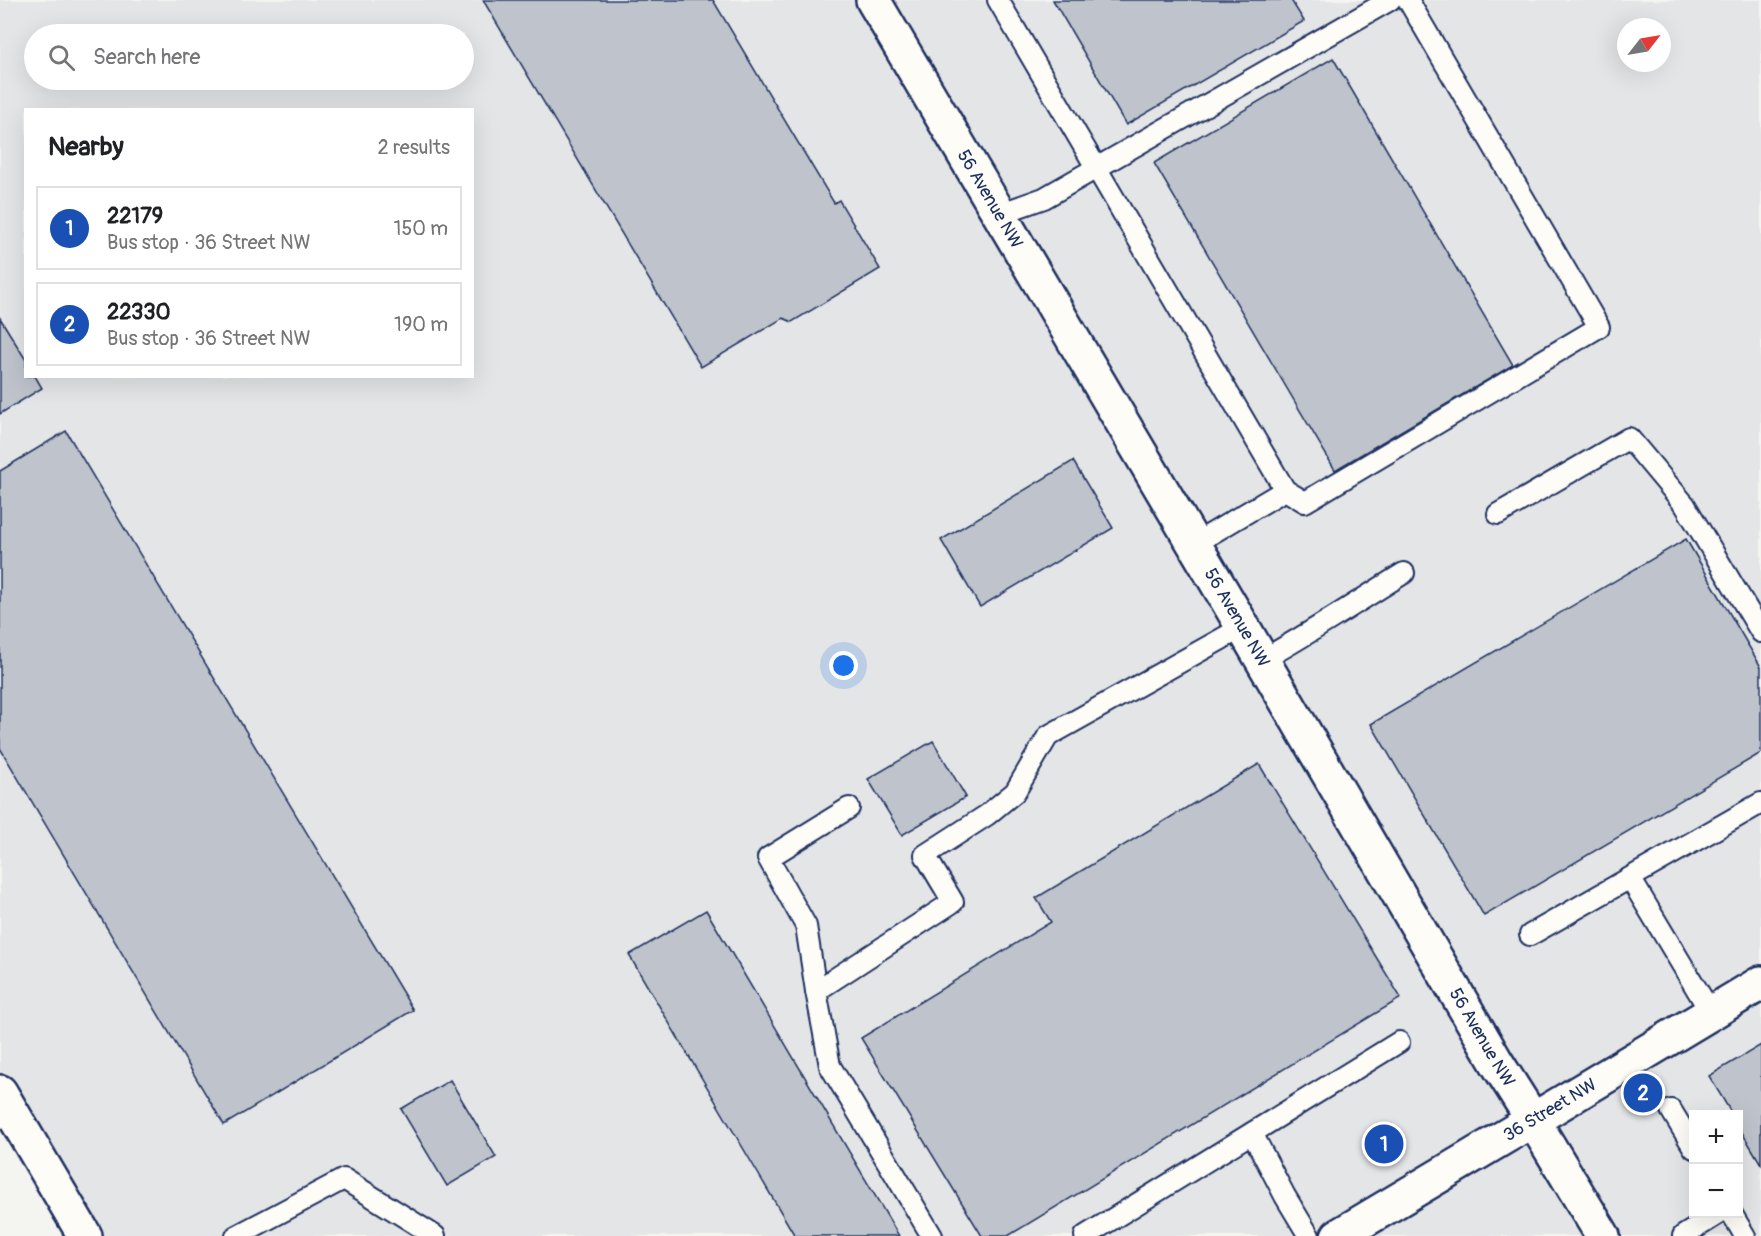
<!DOCTYPE html>
<html lang="en">
<head>
<meta charset="utf-8">
<style>
	body { margin:0; font-family:Pangolin,sans-serif; background:#f2f2f2; color:#202124 }
	.controls { position:absolute; right:18px; bottom:18px; display:grid; overflow:hidden; border-radius:0px; box-shadow:0 6px 24px #0002 }
	.controls button { width:54px; height:54px; display:grid; place-items:center; padding:0; border:0; border-bottom:2px solid #e0e0e0; background:#fff; color:#202124; font:30px sans-serif }
	.compass { position:absolute; left:1617px; top:18px; width:54px; height:54px; border-radius:50%; background:#fff; box-shadow:0 6px 24px #0002; rotate:59deg }
	.you { position:absolute; left:844px; top:666px; width:21px; height:21px; margin:-15px; border:4px solid #fff; border-radius:50%; background:#1a73e8; box-shadow:0 0 0 9px #1a73e833 }
	.badge { display:grid; place-items:center; width:39px; height:39px; border-radius:50%; background:#1f6fb2; color:#fff; font-size:20px; font-weight:700 }
	.pin { position:absolute; translate:-50% -50%; border:3px solid #fff; box-shadow:0 2px 6px #0006 }
	.list { margin:0; padding:0; list-style:none }
	h2 { display:flex; justify-content:space-between; align-items:center; height:78px; margin:0; padding:0 24px; font-size:26px }
	h2 small { font-size:20px; font-weight:400; color:#757577 }
	.list li { display:grid; grid-template-columns:39px 1fr auto; gap:18px; align-items:center; box-sizing:border-box; height:84px; margin:0 12px 12px; padding:0 12px; border:2px solid #e0e0e0; border-radius:0px }
	.list b { display:block; font-size:22px; white-space:nowrap }
	.list p { margin:0; font-size:20px; white-space:nowrap; color:#757577 }
	.list em { font-size:20px; font-style:normal; color:#757577 }
	.icon { flex:none; width:33px; height:33px; fill:none; stroke:currentColor; stroke-width:2; stroke-linecap:round; stroke-linejoin:round }
	.map { position:relative; flex:none; width:1761px; height:1236px; overflow:hidden }
	.search { position:absolute; background:#fff; box-shadow:0 6px 24px #0002; left:24px; top:24px; width:450px; height:66px; display:flex; align-items:center; gap:15px; box-sizing:border-box; padding:0 21px; border-radius:33px; color:#757577; font-size:22px }
	.panel { position:absolute; background:#fff; box-shadow:0 6px 24px #0002; left:24px; top:108px; width:450px; height:270px; border-radius:0px }
	.map>svg:first-child { display:block }
	.built { fill:#e4e5e6; fill-rule:evenodd }
	.building { fill:#bfc3cc; stroke:#1b2f5e; stroke-width:1.5 }
	.lines { fill:none; stroke-linecap:round; stroke-linejoin:round }
	.service-casing { stroke:#1b2f5e; stroke-width:24 }
	.minor-casing { stroke:#1b2f5e; stroke-width:38 }
	.tertiary-casing { stroke:#1b2f5e; stroke-width:38 }
	.service { stroke:#fdfcf7; stroke-width:20 }
	.minor { stroke:#fdfcf7; stroke-width:33 }
	.tertiary { stroke:#fdfcf7; stroke-width:33 }
	.labels { text-anchor:middle; dominant-baseline:central; stroke-width:5; stroke-linejoin:round; paint-order:stroke }
	.street-label { font-size:18px; fill:#1b2f5e; stroke:#fdfcf7 }
</style>
</head>
<body>
<div class="map">
<svg width="1761" height="1236" viewBox="0 0 1761 1236">
	<rect width="100%" height="100%" fill="#f4f4f1"/>
	<filter id="ink" filterUnits="userSpaceOnUse"><feTurbulence type="fractalNoise" baseFrequency=".0167" numOctaves="2"/><feDisplacementMap in="SourceGraphic" scale="12" xChannelSelector="R" yChannelSelector="G"/><feConvolveMatrix kernelMatrix="1 2 1 2 8 2 1 2 1" color-interpolation-filters="sRGB"/></filter>
	<g filter="url(#ink)">
		<path class="built" d="M0,0H1761V1236H94L0,1075ZM1626,27H1662V63H1626ZM34,34H464V80H34ZM26,110H472V376H26ZM1694,1114H1738V1214H1694Z"/>
		<g class="building">
			<polygon points="483,0 713,0 834,203 839,200 880,269 792,322 783,318 701,367"/>
			<polygon points="1053,0 1291,0 1304,21 1126,125"/>
			<polygon points="1333,58 1513,365 1335,470 1154,163"/>
			<polygon points="0,318 26,360 26,376 35,376 42,388 0,414"/>
			<polygon points="66,431 413,1010 224,1125 0,748 0,471"/>
			<polygon points="1073,461 1113,528 980,607 941,540"/>
			<polygon points="1686,539 1761,667 1761,753 1484,916 1371,724"/>
			<polygon points="933,741 966,797 902,835 868,779"/>
			<polygon points="1259,764 1401,998 1008,1236 982,1236 861,1038 1051,922 1036,898"/>
			<polygon points="706,910 899,1236 795,1236 629,955"/>
			<polygon points="1761,1045 1761,1164 1738,1126 1738,1114 1732,1114 1709,1076"/>
			<polygon points="450,1080 496,1157 447,1186 401,1109"/>
		</g>
		<g class="lines">
			<g class="service-casing">
				<g id="service">
					<polyline points="998,0 1285,490"/>
					<polyline points="999,214 1044,198 1390,0"/>
					<polyline points="1498,514 1629,438 1685,505 1761,632"/>
					<polyline points="1194,544 1285,490 1305,502 1599,327 1408,0"/>
					<path d="M1262,660C1311,633 1357,602 1404,573"/>
					<polyline points="1630,878 1711,1013"/>
					<polyline points="1530,935 1761,803"/>
					<polyline points="816,991 806,926 768,858 849,808"/>
					<polyline points="1671,1110 1694,1148"/>
					<polyline points="1252,1133 1285,1196 1309,1236"/>
					<polyline points="1732,1214 1745,1236"/>
					<polyline points="236,1236 344,1179 435,1236"/>
					<polyline points="932,1236 830,1066 816,991 953,902 925,855 987,815 1015,792 1048,736 1243,627"/>
					<polyline points="1085,1236 1399,1042"/>
					<polyline points="1683,1236 1718,1214"/>
				</g>
			</g>
			<g class="minor-casing">
				<g id="minor">
					<path id="s1" d="M873,0L1243,627L1497,1063L1533,1120L1761,983"/>
				</g>
			</g>
			<g class="tertiary-casing">
				<g id="tertiary">
					<polyline points="0,1092 85,1236"/>
					<polyline points="1338,1236 1533,1120 1603,1236"/>
				</g>
			</g>
			<use href="#service" class="service"/>
			<use href="#minor" class="minor"/>
			<use href="#tertiary" class="tertiary"/>
		</g>
	</g>
	<g class="labels">
		<g class="street-label">
			<text stroke="none"><textPath href="#s1" startOffset="231">56 Avenue NW</textPath></text>
			<text stroke="none"><textPath href="#s1" startOffset="717">56 Avenue NW</textPath></text>
			<text stroke="none"><textPath href="#s1" startOffset="1203">56 Avenue NW</textPath></text>
			<text transform="translate(1550 1110) rotate(-31)">36 Street NW</text>
		</g>
	</g>
</svg>
<div class="controls">
<button>+</button>
<button>−</button>
</div>
<svg class="compass" viewBox="-18 -18 36 36"><path d="M0-13l5 13h-10z" fill="#e53935"/><path d="M0 13l5-13h-10z" fill="#757577"/></svg>
<div class="you"></div>
<div class="pin badge" style="left:1384px;top:1144px;background:#1a4fb4">1</div>
<div class="pin badge" style="left:1643px;top:1093px;background:#1a4fb4">2</div>
<div class="search"><svg class="icon" aria-label="search" viewBox="0 0 24 24"><circle cx="10" cy="10" r="6"/><path d="M15 15l6 6"/></svg>Search here</div>
<section class="panel">
<h2>Nearby<small>2 results</small></h2>
<ul class="list">
<li><span class="badge" style="background:#1a4fb4">1</span><div><b>22179</b><p>Bus stop · 36 Street NW</p></div><em>150 m</em></li>
<li><span class="badge" style="background:#1a4fb4">2</span><div><b>22330</b><p>Bus stop · 36 Street NW</p></div><em>190 m</em></li>
</ul>
</section>
</div>
</body>
</html>
